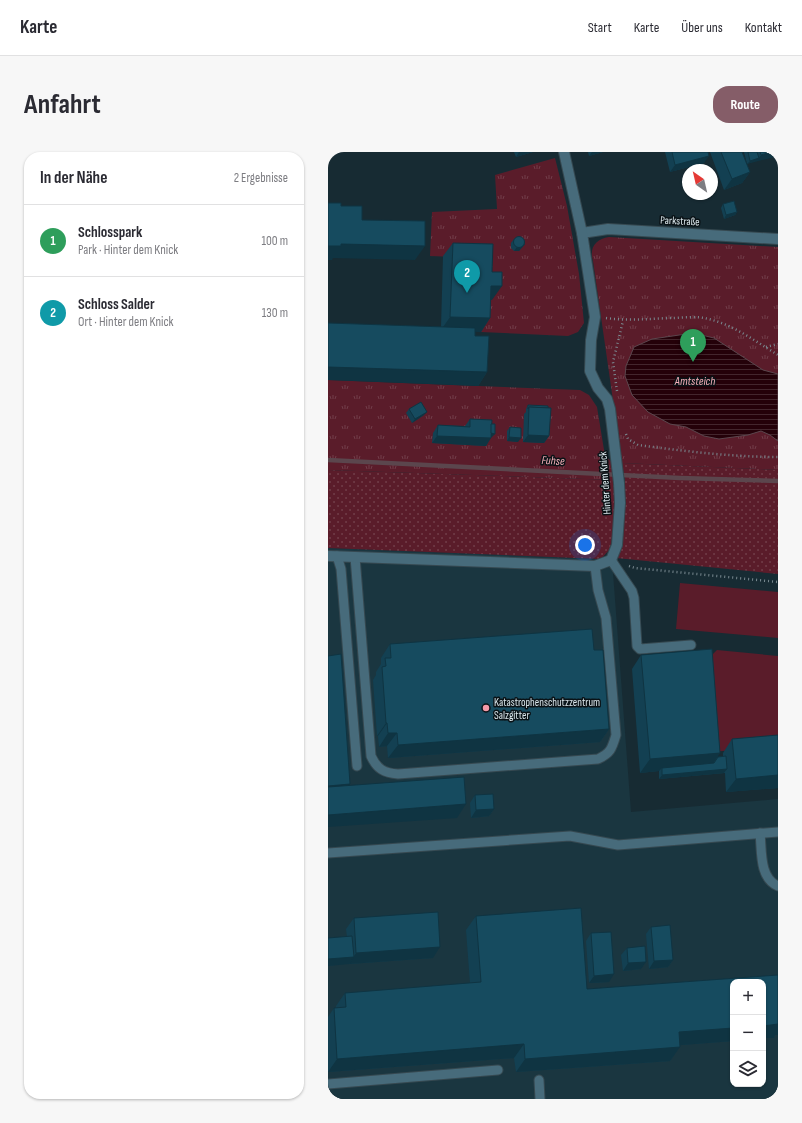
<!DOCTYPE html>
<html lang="de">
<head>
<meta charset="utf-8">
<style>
	body { margin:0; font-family:"Sofia Sans Condensed",sans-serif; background:#f7f7f7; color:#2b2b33 }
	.controls { position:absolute; right:12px; bottom:12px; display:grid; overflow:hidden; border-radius:8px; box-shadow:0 1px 3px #0004 }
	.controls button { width:36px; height:36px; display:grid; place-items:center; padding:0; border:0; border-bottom:1px solid #e1e1e2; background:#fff; color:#2b2b33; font:20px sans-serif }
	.compass { position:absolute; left:354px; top:12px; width:36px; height:36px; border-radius:50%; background:#fff; box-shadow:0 1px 3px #0004; rotate:326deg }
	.you { position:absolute; left:257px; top:393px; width:14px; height:14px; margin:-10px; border:3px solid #fff; border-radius:50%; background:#1a73e8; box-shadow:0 0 0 6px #1a73e833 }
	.badge { display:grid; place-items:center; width:26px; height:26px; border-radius:50%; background:#855d68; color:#fff; font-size:13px; font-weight:700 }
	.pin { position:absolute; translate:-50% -33px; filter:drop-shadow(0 1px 2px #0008) }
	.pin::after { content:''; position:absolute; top:21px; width:14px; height:12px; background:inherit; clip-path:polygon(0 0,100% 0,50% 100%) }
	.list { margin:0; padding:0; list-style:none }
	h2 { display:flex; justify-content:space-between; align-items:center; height:52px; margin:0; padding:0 16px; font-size:17px }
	h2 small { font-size:13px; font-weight:400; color:#7c7c81 }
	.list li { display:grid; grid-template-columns:26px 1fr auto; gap:12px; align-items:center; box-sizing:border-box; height:72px; padding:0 16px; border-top:1px solid #e1e1e2 }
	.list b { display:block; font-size:15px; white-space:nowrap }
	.list p { margin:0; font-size:13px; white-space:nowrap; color:#7c7c81 }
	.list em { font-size:13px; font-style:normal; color:#7c7c81 }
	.icon { flex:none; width:22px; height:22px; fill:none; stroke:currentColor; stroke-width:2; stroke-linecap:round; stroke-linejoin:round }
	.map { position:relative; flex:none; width:450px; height:947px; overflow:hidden; border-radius:16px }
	header { display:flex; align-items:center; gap:24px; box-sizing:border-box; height:56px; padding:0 20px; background:#fff; border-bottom:1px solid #e1e1e2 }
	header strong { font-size:19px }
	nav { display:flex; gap:22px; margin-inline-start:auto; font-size:14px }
	.intro { display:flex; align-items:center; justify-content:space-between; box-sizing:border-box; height:96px; padding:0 24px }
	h1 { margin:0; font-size:28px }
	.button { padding:10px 18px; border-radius:16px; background:#855d68; color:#fff; font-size:14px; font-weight:700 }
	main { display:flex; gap:24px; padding:0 24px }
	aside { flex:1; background:#fff; border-radius:16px; box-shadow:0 1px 3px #0004 }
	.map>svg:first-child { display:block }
	.built { fill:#1a3640; fill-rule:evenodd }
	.grass { fill:url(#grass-dots) }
	.park { fill:url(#park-tufts) }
	.pitch { fill:#5a1c2a }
	.water { fill:url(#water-rules); stroke:#5b464d }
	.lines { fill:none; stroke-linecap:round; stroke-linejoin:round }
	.stream { stroke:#5b464d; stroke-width:4.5 }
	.lane-casing { stroke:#364951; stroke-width:11 }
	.street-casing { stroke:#364951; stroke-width:12 }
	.path { stroke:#7a8a91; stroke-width:2.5; stroke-dasharray:1 3; stroke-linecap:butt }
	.lane { stroke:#476b7b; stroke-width:9 }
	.street { stroke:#476b7b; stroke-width:10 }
	.wall { fill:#134052 }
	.shaded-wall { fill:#0f3442 }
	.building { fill:#164b5f; stroke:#0f3442 }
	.poi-dot { fill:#f39aa8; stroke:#0a1216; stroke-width:1.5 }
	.labels { text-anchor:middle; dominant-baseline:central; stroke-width:3; stroke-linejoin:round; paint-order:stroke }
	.street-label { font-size:11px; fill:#dbe7ec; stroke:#0a1216 }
	.poi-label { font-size:11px; fill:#dbe7ec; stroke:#0a1216; text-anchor:start }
	.water-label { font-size:12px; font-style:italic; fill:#f7b1bb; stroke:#0a1216 }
</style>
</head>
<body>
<header>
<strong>Karte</strong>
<nav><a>Start</a><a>Karte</a><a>Über uns</a><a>Kontakt</a></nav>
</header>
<div class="intro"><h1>Anfahrt</h1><a class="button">Route</a></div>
<main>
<aside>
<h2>In der Nähe<small>2 Ergebnisse</small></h2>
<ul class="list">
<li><span class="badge" style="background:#2e9e5b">1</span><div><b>Schlosspark</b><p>Park · Hinter dem Knick</p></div><em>100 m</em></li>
<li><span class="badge" style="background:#0f9aa8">2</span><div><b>Schloss Salder</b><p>Ort · Hinter dem Knick</p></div><em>130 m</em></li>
</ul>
</aside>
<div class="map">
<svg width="450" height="947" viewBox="0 0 450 947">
	<defs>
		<pattern id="grass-dots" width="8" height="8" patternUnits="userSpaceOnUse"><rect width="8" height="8" fill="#5a1c2a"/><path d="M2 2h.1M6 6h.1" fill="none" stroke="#713d49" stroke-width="1.8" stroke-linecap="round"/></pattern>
		<pattern id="park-tufts" width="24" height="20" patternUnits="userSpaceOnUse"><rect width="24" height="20" fill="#5a1c2a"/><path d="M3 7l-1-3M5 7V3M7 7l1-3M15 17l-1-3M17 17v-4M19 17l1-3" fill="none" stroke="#713d49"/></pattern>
		<pattern id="water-rules" width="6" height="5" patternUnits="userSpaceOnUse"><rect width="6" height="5" fill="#240109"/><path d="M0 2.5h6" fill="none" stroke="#43262d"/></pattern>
	</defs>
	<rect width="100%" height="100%" fill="#172b33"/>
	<path class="built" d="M0,396L273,407L288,406L285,421L303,660L450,647V947H0ZM405,830H435V932H405Z"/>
	<g class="grass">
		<polygon points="294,311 450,318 450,422 288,406 295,373 297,328"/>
		<polygon points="0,318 286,328 286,375 282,397 273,407 0,396"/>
	</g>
	<g class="park">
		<polygon points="227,6 239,54 251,122 256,171 250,180 240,184 153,180 155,106 102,104 104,60 169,57 167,23"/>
		<path d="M281,85L450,95V318L294,311L265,109C261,95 268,87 281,85Z"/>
		<polygon points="0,228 252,238 261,243 269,255 277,304 283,309 286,328 0,318"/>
	</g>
	<g class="pitch">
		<polygon points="352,431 450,440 450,486 348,477"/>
		<polygon points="389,498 450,504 450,594 384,600 377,510"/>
	</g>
	<polygon class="water" points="365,181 386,186 435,218 450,222 450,289 442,283 433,279 420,283 391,287 376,284 358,275 342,272 320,260 304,243 297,224 298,214 306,195 324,187"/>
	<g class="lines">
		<polyline class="stream" points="0,308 352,326 450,329"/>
		<g class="lane-casing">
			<g id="lane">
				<polyline points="9,404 13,417 29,614"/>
				<path d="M27,405L43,604C49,617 56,621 70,622L270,607C283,601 284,596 288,583L278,466L270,438L267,414"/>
				<polyline points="283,408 304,439 306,446 309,494 312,497 363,493"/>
				<path d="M432,681C434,699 431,726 450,734"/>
				<polyline points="0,701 242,684 290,693 450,680"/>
				<polyline points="211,928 212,947"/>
				<polyline points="0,932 170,918"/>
			</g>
		</g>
		<g class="street-casing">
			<g id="street">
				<polyline points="254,81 280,77 450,87"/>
				<polyline points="0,404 267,414 283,408 289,393 292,351 291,331 282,257 279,247 270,236 262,219 263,188 267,165 254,81 236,0"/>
			</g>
		</g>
		<g class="path">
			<path d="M278,166C299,169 320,167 342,166C353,166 365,164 376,166C403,171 427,189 450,203"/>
			<polyline points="438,195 450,192"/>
			<polyline points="289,239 285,210 295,169"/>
			<path d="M298,282L300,287L310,293C356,299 403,305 450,305"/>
			<polyline points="301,414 307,416 450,430"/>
		</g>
		<use href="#lane" class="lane"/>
		<use href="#street" class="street"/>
	</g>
	<g class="wall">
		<polygon points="186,0 205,0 188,5"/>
		<polygon points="260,0 275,0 261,4"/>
		<polygon points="337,0 380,0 376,11 342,20"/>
		<polygon points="382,0 414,0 422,20 414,31 396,38"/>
		<polygon points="416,0 450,0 419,12"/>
		<polygon points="395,52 409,60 407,63 396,67 393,56"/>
		<polygon points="186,87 197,92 191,99 186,99 183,96 183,91"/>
		<polygon points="125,91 164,120 164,148 163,148 162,166 153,180 147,179 147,184 159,220 150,234 113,175 115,104"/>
		<polygon points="200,253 221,284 216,291 195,290 196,262 198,260 198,257"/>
		<polygon points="81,257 96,263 84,271 78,261"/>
		<polygon points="142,267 164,285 163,285 158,294 104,291 105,281 110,273 137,274"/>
		<polygon points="182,275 190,290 179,289 179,279"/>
		<polygon points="62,492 266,498 281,577 272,590 60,606 59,594 51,595 50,584 49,584 45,528 48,523 48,520 53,512 53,506"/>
		<polygon points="313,503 390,605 395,604 395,601 404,587 450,583 450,636 398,640 397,621 331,627 331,619 312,621 304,517"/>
		<polygon points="147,643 166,657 161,664 143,666 142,651"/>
		<polygon points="148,764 259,837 450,823 450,883 447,883 446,886 405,830 405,889 352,893 342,909 188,920 186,906 0,920 0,865 6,856 8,856 8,854 17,841 142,831 138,778"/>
		<polygon points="26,766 105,806 21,812 21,811 0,814 0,786 19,785 18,777"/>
		<polygon points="323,775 345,808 340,815 321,817 318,782"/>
		<polygon points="263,781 281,830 261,831 258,789"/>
		<polygon points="299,796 313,817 295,819 293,803"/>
	</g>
	<g class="shaded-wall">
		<polygon points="191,0 205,0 188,5"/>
		<polygon points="264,0 275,0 261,4"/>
		<polygon points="443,0 450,0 450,4 419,12 422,9 431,6 433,3"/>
		<polygon points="381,4 376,11 342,20 347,13"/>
		<polygon points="422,20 414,31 396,38 404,27"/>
		<polygon points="409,60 407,63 396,67 398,63"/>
		<polygon points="13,92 97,94 87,108 5,106 4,108 0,108 0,94"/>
		<polygon points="197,92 191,99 186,99 189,95"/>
		<polygon points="163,134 174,134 164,148 154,148"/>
		<polygon points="122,165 162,166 153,180 113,178"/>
		<polygon points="0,215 159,220 150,234 0,228"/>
		<polygon points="99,260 96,263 84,271 87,267"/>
		<polygon points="161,281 167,282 164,285 158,285"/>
		<polygon points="200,283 221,284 216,291 195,290"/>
		<polygon points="109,284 163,286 158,294 104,291"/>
		<polygon points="181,285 193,286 190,290 179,289"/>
		<polygon points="58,571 59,571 50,584 49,584"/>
		<polygon points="281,577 272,590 60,606 70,593"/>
		<polygon points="60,581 69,581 59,594 51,595"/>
		<polygon points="392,601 383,615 334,616 331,619 312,621 322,607"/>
		<polygon points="399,617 396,621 331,627 334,623"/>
		<polygon points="450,623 450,636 398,640 408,627"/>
		<polygon points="22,632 13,646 0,647 0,634"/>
		<polygon points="138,652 129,666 0,675 0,663"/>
		<polygon points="166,657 161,664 143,666 148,658"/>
		<polygon points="112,795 105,806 21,812 28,801"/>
		<polygon points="26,805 21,812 0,814 0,807"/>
		<polygon points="345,808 340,815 321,817 326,809"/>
		<polygon points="318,810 313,817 295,819 300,811"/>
		<polygon points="286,822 281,830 261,831 266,824"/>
		<polygon points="450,872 450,883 447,883 446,886 435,886 435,874"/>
		<polygon points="405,876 405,889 341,894 351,880"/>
		<polygon points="196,892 186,906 0,920 9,907"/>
		<polygon points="352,895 342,909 188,920 197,907"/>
	</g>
	<g class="building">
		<polygon points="344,0 380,0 381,4 347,13"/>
		<polygon points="393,0 414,0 422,20 404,27"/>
		<polygon points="420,0 429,0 431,6 422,9"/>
		<polygon points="432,0 443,0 433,3"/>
		<polygon points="406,49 409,60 398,63 395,52"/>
		<polygon points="0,51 13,51 13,54 34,54 34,68 97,69 97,94 13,92 13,94 0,94"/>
		<circle cx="191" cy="90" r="5.5"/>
		<polygon points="125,91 165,92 164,120 174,120 174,134 163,134 162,166 122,165"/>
		<polygon points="0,171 147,176 147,184 161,184 159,220 0,215"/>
		<polygon points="93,250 99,260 87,267 81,257"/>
		<polygon points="200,253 220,254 220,256 201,255 200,257"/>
		<polygon points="201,255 223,256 221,284 200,283"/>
		<polygon points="142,267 164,268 163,286 109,284 110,273 142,275"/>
		<polygon points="163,272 167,272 167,282 163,281"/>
		<polygon points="182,275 193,276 193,286 181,285"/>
		<polygon points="264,477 266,498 275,498 281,577 70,593 69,581 60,581 59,571 58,571 54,515 58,514 57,506 63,506 62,492"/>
		<polygon points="384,497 392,601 322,607 313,503"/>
		<polygon points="13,502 22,632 0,634 0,504"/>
		<polygon points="450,583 450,623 408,627 404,587"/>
		<polygon points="398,604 399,617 334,623 334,616 386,611 390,605"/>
		<polygon points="136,625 138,652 0,663 0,635"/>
		<polygon points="165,642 166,657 148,658 147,643"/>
		<polygon points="253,756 259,837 450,823 450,872 435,874 435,830 405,830 405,876 351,880 352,895 197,907 196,892 9,907 6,856 18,855 17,841 153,830 148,764"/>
		<polygon points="110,760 112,795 28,801 26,766"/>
		<polygon points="342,773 345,808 326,809 323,775"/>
		<polygon points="283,780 286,822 266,824 263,781"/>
		<polygon points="24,784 26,805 0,807 0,786"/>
		<polygon points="317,794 318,810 300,811 299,796"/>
	</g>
	<circle class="poi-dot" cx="158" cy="556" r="4"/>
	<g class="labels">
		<g class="street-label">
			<text transform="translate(352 69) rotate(3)">Parkstraße</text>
			<text transform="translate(277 331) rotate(-94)">Hinter dem Knick</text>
		</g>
		<g class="poi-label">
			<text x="166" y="550">Katastrophenschutzzentrum<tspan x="166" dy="13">Salzgitter</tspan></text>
		</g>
		<g class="water-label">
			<text x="367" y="229">Amtsteich</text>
			<text transform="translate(225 309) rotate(3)">Fuhse</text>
		</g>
	</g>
</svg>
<div class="controls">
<button>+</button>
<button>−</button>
<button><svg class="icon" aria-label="layers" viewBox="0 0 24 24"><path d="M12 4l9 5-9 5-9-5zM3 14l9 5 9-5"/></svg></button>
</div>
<svg class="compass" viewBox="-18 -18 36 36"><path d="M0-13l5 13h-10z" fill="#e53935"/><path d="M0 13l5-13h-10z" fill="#7c7c81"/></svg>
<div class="you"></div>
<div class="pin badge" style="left:365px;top:210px;background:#2e9e5b">1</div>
<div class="pin badge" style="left:139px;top:141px;background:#0f9aa8">2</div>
</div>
</main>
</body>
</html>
